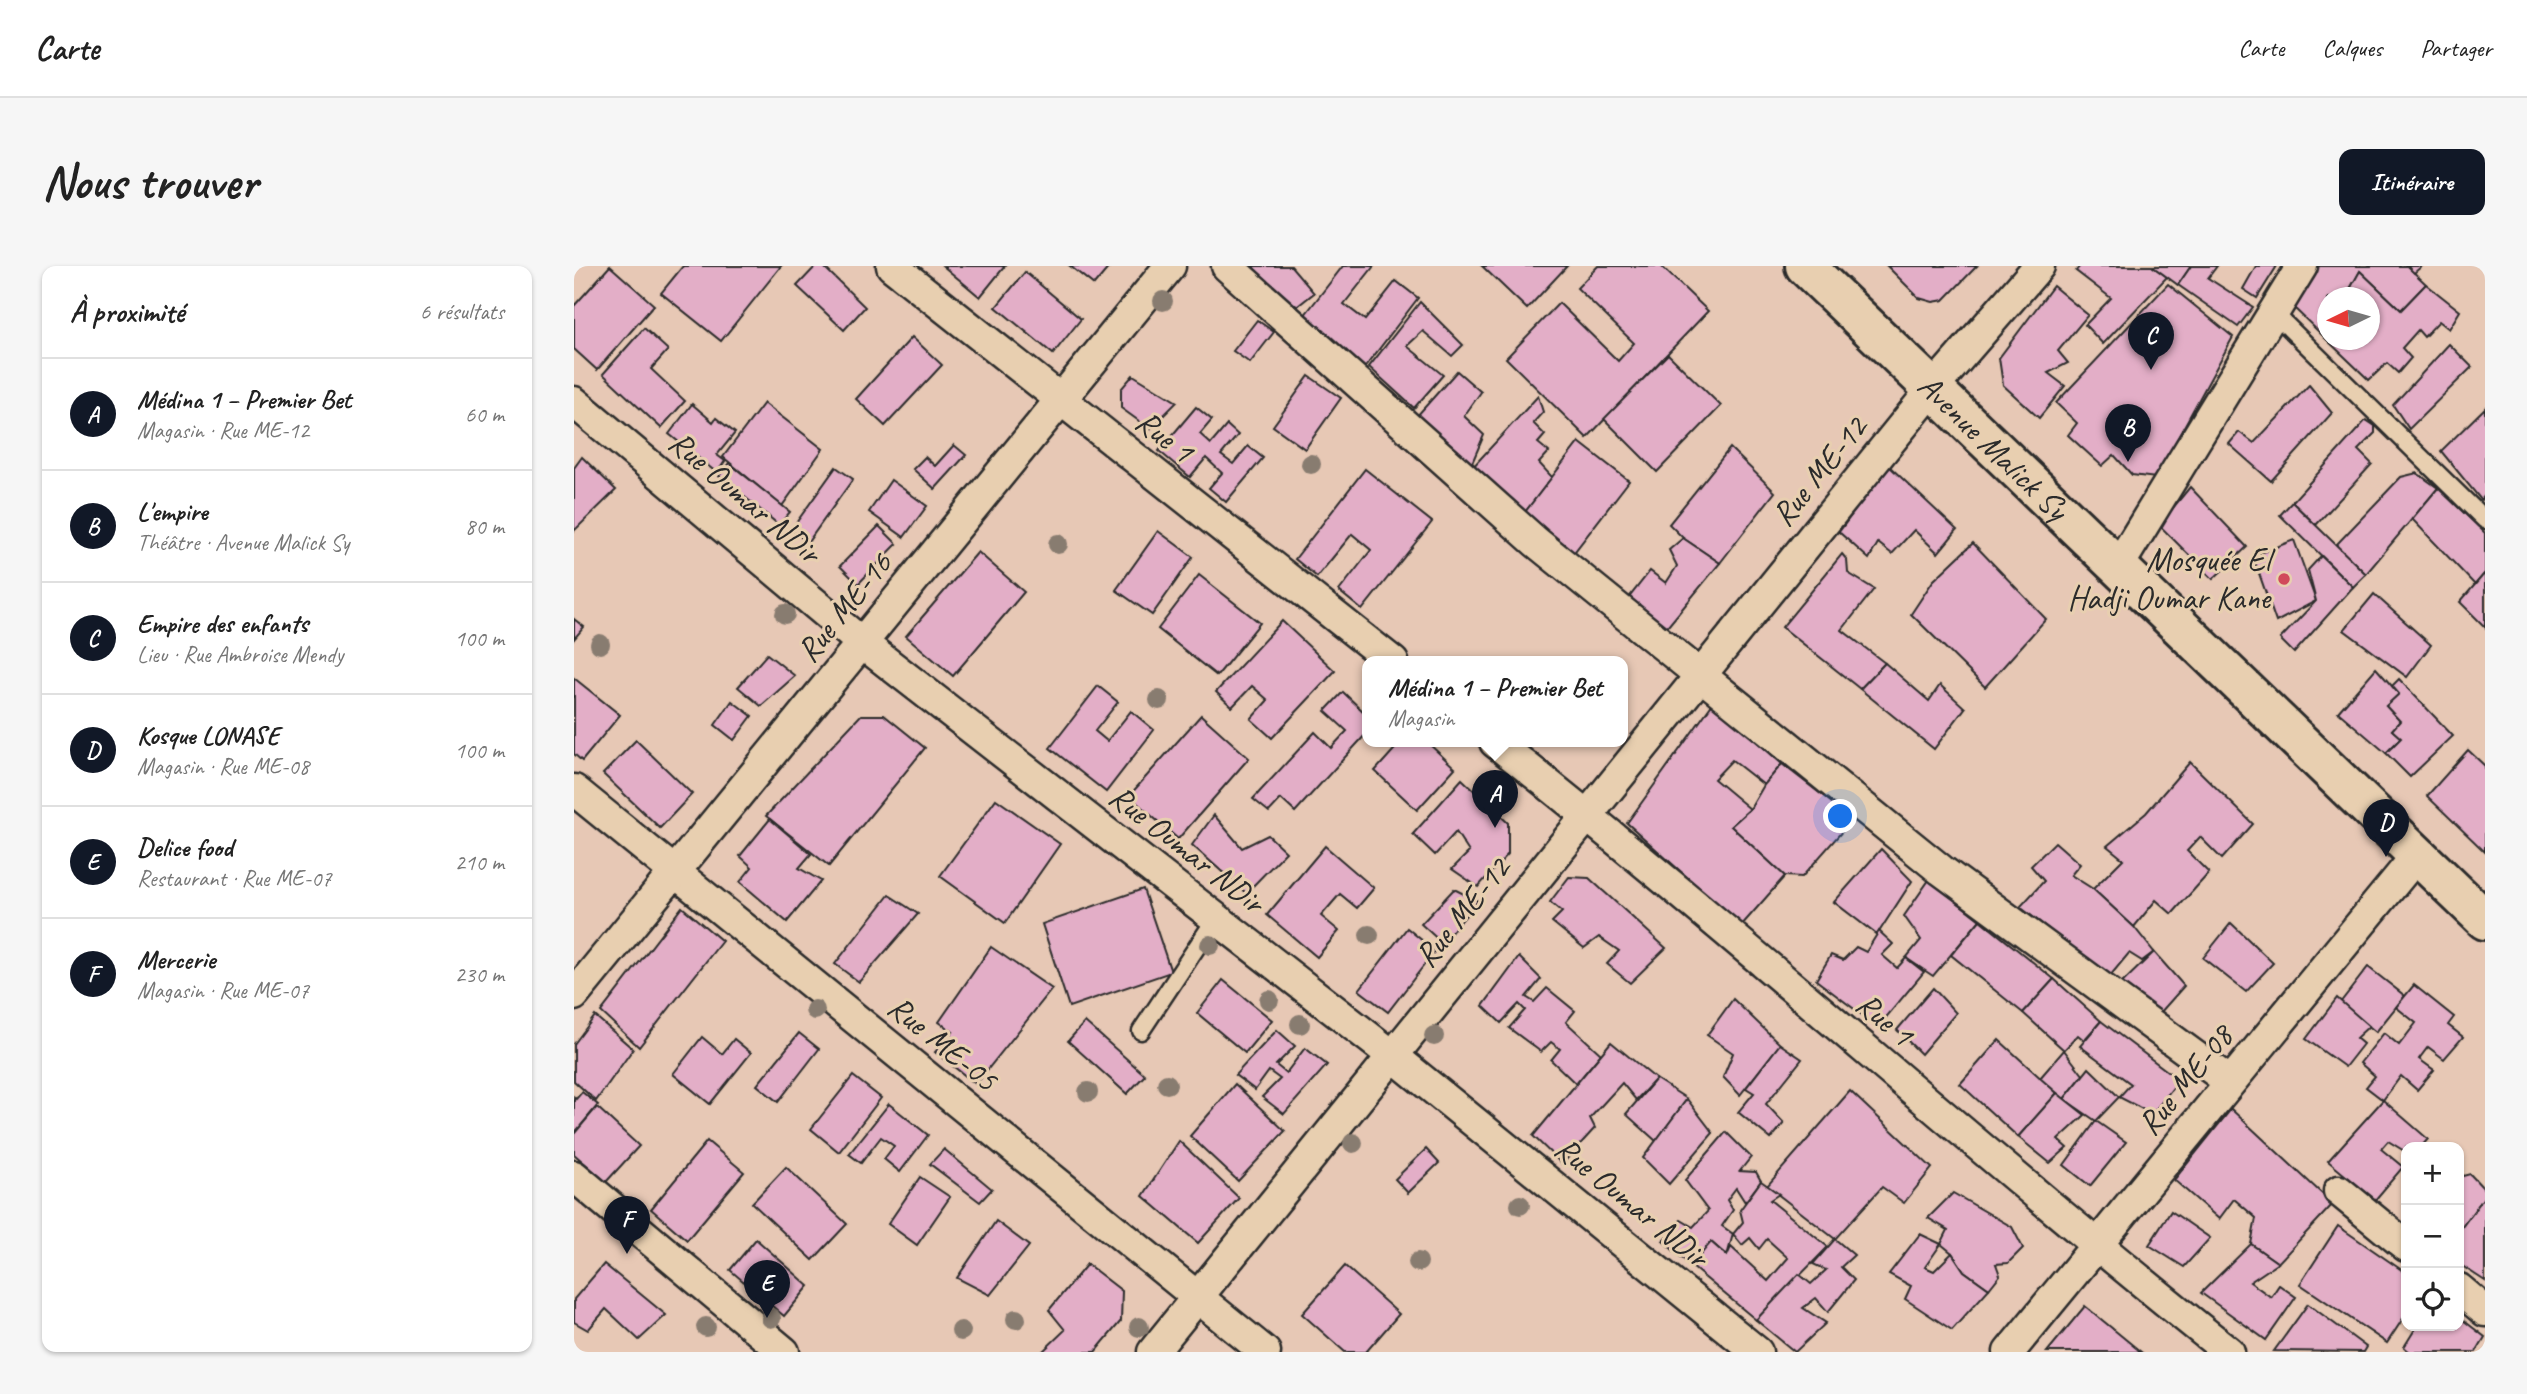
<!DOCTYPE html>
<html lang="fr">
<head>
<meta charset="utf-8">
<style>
	body { margin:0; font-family:Caveat,sans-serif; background:#f6f6f6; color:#222 }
	.controls { position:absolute; right:21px; bottom:21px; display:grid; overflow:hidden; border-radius:14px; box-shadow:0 2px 5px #0004 }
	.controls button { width:63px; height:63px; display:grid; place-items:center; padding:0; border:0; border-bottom:2px solid #e0e0e0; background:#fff; color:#222; font:35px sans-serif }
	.compass { position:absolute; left:1743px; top:21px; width:63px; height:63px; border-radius:50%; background:#fff; box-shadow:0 2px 5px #0004; rotate:265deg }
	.you { position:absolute; left:1267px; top:551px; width:24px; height:24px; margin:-18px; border:5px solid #fff; border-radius:50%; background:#1a73e8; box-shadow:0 0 0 10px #1a73e833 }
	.badge { display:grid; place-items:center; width:46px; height:46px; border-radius:50%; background:#111827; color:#fff; font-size:23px; font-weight:700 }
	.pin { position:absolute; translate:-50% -58px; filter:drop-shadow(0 2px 4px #0008) }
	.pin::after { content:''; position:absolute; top:37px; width:24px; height:21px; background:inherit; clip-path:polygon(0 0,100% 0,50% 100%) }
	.popup { position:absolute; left:788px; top:390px; width:266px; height:91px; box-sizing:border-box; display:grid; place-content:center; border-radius:14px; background:#fff; filter:drop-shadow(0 2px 5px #0005); font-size:23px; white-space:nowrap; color:#767676 }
	.popup b { font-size:26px; color:#222 }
	.popup::after { content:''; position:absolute; left:50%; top:100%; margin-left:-14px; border:14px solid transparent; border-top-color:#fff }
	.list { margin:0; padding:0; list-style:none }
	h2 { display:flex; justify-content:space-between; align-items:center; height:91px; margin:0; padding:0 28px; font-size:30px }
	h2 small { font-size:23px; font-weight:400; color:#767676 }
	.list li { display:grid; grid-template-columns:46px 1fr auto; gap:21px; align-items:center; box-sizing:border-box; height:112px; padding:0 28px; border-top:2px solid #e0e0e0 }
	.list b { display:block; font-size:26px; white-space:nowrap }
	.list p { margin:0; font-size:23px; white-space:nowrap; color:#767676 }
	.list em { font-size:23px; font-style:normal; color:#767676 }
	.icon { flex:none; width:38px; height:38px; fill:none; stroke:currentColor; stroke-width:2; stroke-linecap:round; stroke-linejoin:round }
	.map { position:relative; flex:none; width:1911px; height:1086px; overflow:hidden; border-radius:14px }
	header { display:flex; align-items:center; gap:42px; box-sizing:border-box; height:98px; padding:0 35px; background:#fff; border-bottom:2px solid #e0e0e0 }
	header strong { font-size:33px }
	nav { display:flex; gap:38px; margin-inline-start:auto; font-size:24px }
	.intro { display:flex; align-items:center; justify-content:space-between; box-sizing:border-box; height:168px; padding:0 42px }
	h1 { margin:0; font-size:49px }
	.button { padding:18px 32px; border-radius:14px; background:#111827; color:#fff; font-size:24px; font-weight:700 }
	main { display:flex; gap:42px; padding:0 42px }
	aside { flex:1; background:#fff; border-radius:14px; box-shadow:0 2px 5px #0004 }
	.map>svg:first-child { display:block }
	.building { fill:#e3aec7; stroke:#2b2b2b; stroke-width:2 }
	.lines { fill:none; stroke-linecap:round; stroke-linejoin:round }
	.lane-casing { stroke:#2b2b2b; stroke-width:21 }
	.street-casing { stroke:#2b2b2b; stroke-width:35 }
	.secondary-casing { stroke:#2b2b2b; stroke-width:44 }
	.lane { stroke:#e8cfb0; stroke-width:16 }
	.street { stroke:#e8cfb0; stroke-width:30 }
	.secondary { stroke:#e8cfb0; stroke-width:38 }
	.tree { fill:#887c70 }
	.poi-dot { fill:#d1495b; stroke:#e8cfb0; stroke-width:2.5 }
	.labels { text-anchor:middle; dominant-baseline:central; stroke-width:6; stroke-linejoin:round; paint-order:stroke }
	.street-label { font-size:33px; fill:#2b2b2b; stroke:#e8cfb0 }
	.poi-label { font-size:33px; fill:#2b2b2b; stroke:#e8cfb0; text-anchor:end }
</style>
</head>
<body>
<header>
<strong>Carte</strong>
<nav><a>Carte</a><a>Calques</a><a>Partager</a></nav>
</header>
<div class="intro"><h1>Nous trouver</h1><a class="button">Itinéraire</a></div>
<main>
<aside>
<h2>À proximité<small>6 résultats</small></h2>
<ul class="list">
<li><span class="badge">A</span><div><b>Médina 1 – Premier Bet</b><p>Magasin · Rue ME-12</p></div><em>60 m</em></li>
<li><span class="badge">B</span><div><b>L'empire</b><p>Théâtre · Avenue Malick Sy</p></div><em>80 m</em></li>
<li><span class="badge">C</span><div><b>Empire des enfants</b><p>Lieu · Rue Ambroise Mendy</p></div><em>100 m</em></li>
<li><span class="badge">D</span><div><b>Kosque LONASE</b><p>Magasin · Rue ME-08</p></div><em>100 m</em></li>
<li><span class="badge">E</span><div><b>Delice food</b><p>Restaurant · Rue ME-07</p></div><em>210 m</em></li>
<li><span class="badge">F</span><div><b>Mercerie</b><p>Magasin · Rue ME-07</p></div><em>230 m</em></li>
</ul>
</aside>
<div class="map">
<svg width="1911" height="1086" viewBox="0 0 1911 1086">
	<rect width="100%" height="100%" fill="#e7c8b5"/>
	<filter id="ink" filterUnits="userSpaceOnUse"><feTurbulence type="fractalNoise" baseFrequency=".0143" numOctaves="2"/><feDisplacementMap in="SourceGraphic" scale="14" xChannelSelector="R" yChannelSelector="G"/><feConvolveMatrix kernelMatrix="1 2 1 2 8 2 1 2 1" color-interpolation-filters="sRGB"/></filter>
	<g filter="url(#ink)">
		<g class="building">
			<polygon points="36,0 80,39 23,104 0,83 0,40"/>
			<polygon points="109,0 207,0 147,75 87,27"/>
			<polygon points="242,0 249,0 291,41 270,64 223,20"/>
			<polygon points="369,0 431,0 406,31"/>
			<polygon points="496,0 536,0 520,19"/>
			<polygon points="678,0 717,0 740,27 720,43"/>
			<polygon points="769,0 800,0 770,38 791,54 822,15 844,32 786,108 723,59"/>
			<polygon points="908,0 993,0 953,43"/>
			<polygon points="1024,0 1087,0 1134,45 1013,172 932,92 985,37 1044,95 1060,77 1003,22"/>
			<polygon points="1313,0 1403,0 1370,34 1359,36 1345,32"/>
			<polygon points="1506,0 1578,0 1593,11 1529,78 1511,59 1537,32 1502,5"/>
			<polygon points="1578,0 1617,0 1604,19"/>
			<polygon points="1617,0 1643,0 1634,12 1679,41 1664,61 1604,19"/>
			<polygon points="1682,0 1703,0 1683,32 1669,23"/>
			<polygon points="1738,0 1833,0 1852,18 1827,44 1786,5 1771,32 1754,32 1754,64 1750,71 1716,38"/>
			<polygon points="1833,0 1848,0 1840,7"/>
			<polygon points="1786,5 1827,44 1852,18 1886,45 1875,63 1865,55 1850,71 1844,64 1828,82 1837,92 1824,107 1813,97 1795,114 1750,71 1754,64 1754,74 1796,74 1796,32 1771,32"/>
			<polygon points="451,6 507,53 479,88 422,41"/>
			<polygon points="1594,18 1659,71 1582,212 1558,209 1540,189 1528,200 1494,169 1503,157 1482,137"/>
			<polygon points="1479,20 1514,49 1484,85 1494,97 1474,107 1491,120 1465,152 1429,119 1425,92"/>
			<polygon points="846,36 889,79 878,90 849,65 833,80 869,109 840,142 795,101"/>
			<polygon points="683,54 700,66 676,97 659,85"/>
			<polygon points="70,62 94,84 77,103 111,135 87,162 29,108"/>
			<polygon points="338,71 368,99 311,160 282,133"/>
			<polygon points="1875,78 1898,101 1835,163 1819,139"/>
			<polygon points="1094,88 1147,140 1083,206 1030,153"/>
			<polygon points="883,105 907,126 890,150 910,169 895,204 842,151"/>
			<polygon points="559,109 603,136 576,163 547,142 547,123"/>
			<polygon points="735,110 767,132 731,183 699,160"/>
			<polygon points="1735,119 1758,147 1697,215 1655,178 1665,166 1680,177"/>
			<polygon points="964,130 969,146 959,157 971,169 964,177 975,186 965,197 978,211 948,250 897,203"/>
			<polygon points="190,137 249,183 208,240 149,191"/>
			<polygon points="118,138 139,156 142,152 161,167 143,189 151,195 143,207 95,168"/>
			<polygon points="622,141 638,154 626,168 637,178 653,159 664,169 647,189 659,198 674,180 689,192 652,236 635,222 648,207 632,192 616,211 585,185"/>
			<polygon points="1911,142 1911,229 1907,234 1867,185"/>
			<polygon points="1792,154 1801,160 1801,167 1784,184 1798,198 1742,259 1718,236"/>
			<polygon points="1005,176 1055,215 998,289 948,250"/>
			<polygon points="380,179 392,189 361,223 339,203 351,191 361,200"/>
			<polygon points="1156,182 1201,226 1146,297 1109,272 1095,258"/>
			<polygon points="8,191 42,224 0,265 0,202"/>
			<polygon points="155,197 216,246 205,259 145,210"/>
			<polygon points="1314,199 1383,264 1364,287 1340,264 1318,288 1304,277 1295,293 1265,266"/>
			<polygon points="262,201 279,213 234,276 217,264"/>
			<polygon points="791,203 858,256 788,344 765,325 797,284 778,268 743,311 721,293"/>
			<polygon points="1843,207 1864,222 1792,308 1762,279 1827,211"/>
			<polygon points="317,214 353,240 330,271 295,246"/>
			<polygon points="1616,221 1673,281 1639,313 1585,259"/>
			<polygon points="1864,222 1911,267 1911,307 1901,319 1838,253"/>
			<polygon points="1718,236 1792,308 1779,321 1706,249"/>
			<polygon points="305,260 323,278 284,318 266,300"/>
			<polygon points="584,265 619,291 578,349 542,324"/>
			<polygon points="1109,272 1146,297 1085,371 1050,338 1076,305 1092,317 1103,300 1095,284"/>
			<polygon points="1720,274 1742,335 1702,356 1679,290"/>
			<polygon points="1399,277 1472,353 1411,421 1337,348 1359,315"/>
			<polygon points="404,286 450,326 379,410 332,370"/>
			<polygon points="1268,288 1273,294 1274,307 1300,323 1268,364 1311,397 1286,423 1208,361"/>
			<polygon points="1747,290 1779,321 1720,387 1706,373 1742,335 1734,304"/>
			<polygon points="1911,307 1911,361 1886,336"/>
			<polygon points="625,309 686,357 643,410 584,363"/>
			<polygon points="1800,328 1857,379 1833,411 1770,364"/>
			<polygon points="0,353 10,361 0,373"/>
			<polygon points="708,355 761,405 698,472 677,453 694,434 678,420 658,441 642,426"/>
			<polygon points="193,388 221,410 187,440 164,421"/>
			<polygon points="1311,397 1355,435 1366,419 1391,442 1360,483 1286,423"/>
			<polygon points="1802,402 1825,428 1812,440 1826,455 1818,464 1827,472 1812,487 1764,446"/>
			<polygon points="0,412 46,449 8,495 0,488"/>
			<polygon points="1825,413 1879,470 1836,511 1812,487 1827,472 1818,464 1826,455 1812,440 1825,428 1818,420"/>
			<polygon points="524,420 544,436 521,465 533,475 557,445 580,464 532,526 476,482"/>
			<polygon points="769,426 793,449 793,467 721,546 707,533 695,546 679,533 741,466 757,482 773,465 751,445"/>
			<polygon points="158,435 178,450 160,474 141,459"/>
			<polygon points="1139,437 1208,498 1190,519 1158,494 1140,513 1176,543 1157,560 1211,610 1167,660 1053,557"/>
			<polygon points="287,449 310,449 351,482 255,600 192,550"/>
			<polygon points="627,449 675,492 604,573 555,530"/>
			<polygon points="62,474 118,528 86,562 29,508"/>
			<polygon points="827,476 853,476 881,502 843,544 801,505"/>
			<polygon points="1894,484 1911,500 1911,586 1853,530"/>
			<polygon points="1616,496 1679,558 1648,593 1626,571 1613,585 1635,607 1598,648 1582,634 1560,661 1519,623 1549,593 1533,580 1572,547"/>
			<polygon points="1208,498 1279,553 1228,611 1211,610 1157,560 1176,543 1190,519"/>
			<polygon points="888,513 934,557 934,588 904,621 878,603 895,586 882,566 861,589 839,568"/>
			<polygon points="422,533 486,578 431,657 366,610"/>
			<polygon points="640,549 668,582 694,569 712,586 672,627 618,579"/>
			<polygon points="196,553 237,588 225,602 247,615 213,656 166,616 178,601 166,590"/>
			<polygon points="1481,576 1506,598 1497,609 1519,623 1560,661 1580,686 1568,695 1555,687 1531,716 1476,664 1446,641 1470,615 1457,600"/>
			<polygon points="751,580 800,622 783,642 766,628 747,650 765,665 743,691 693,649"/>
			<polygon points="1307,583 1338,615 1303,669 1260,636"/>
			<polygon points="995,611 1015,612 1092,682 1056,717 1033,698 1045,685 1025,671 1010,682 978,656 988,646 976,636"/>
			<polygon points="1355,614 1406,654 1359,710 1332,692 1347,674 1330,650"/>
			<polygon points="569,623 597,706 495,741 468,658"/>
			<polygon points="880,623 904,635 868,677 847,658"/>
			<polygon points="315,629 344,648 285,716 261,698"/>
			<polygon points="108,641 148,675 65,781 27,746"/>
			<polygon points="1406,654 1480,713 1449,747 1377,689"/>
			<polygon points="1657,657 1699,697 1672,726 1629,692"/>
			<polygon points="833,662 861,685 814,746 785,724"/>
			<polygon points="1305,665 1319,678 1308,689 1323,702 1332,692 1350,706 1304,761 1242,714 1257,689 1269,694 1282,681 1292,686"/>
			<polygon points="417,681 478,723 402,818 361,786 379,766 365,756"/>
			<polygon points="1580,686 1610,720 1578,756 1542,723"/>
			<polygon points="945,691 967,713 952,731 960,736 973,722 1001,745 992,756 1027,788 1002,818 977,794 986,783 977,776 967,786 935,762 951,744 945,738 927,757 909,740"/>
			<polygon points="1794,701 1831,730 1802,766 1766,737"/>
			<polygon points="1480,713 1527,755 1510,774 1504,769 1490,784 1449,747"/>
			<polygon points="649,714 698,754 671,787 623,747"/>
			<polygon points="1840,719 1880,751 1874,759 1889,771 1870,793 1854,781 1845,793 1860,804 1843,824 1827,810 1809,834 1792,821 1801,810 1786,797 1810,767 1825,779 1842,757 1822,741"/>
			<polygon points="1359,722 1382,747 1347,788 1323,764"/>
			<polygon points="1763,732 1795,760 1782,772 1789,778 1771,801 1732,773"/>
			<polygon points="1159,733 1206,778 1166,829 1149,811 1159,787 1133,769"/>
			<polygon points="21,750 59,783 22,835 0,815 0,778"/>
			<polygon points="1527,755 1605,814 1578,848 1545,831 1557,818 1506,780"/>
			<polygon points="511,756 571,809 553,828 494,775"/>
			<polygon points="703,764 721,780 702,799 712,807 731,782 753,799 710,848 688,831 706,813 695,805 681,824 661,809"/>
			<polygon points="225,767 245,783 204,836 183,819"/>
			<polygon points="128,771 148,788 160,773 177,787 136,838 99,808"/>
			<polygon points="1425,774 1483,827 1444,871 1386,818"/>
			<polygon points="1037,776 1082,813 1062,834 1048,817 1016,852 1021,862 988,898 959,870"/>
			<polygon points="1206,778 1228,793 1192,838 1210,857 1197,873 1164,846 1180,827 1172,822"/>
			<polygon points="1490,784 1509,809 1490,833 1466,812"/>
			<polygon points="1515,802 1545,831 1522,855 1490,833"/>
			<polygon points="279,810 307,832 265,886 237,863"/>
			<polygon points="1082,813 1113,833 1082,875 1052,848"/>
			<polygon points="661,818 711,865 664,915 616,870"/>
			<polygon points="1276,825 1358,902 1330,937 1308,921 1261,973 1193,920"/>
			<polygon points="8,826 24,839 0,868 0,831 2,833"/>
			<polygon points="1483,827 1511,849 1484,874 1493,882 1476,897 1444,871"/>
			<polygon points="1113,833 1139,867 1095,918 1069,892"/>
			<polygon points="1809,834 1854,873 1847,881 1832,881 1832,886 1814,875 1807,883 1829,901 1801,934 1754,895"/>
			<polygon points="315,838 354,869 326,906 310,893 320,880 307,871 287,897 275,888"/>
			<polygon points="23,841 65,880 32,916 0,888 0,868"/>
			<polygon points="1657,843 1759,938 1704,997 1677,978 1682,952 1660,933 1645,953 1600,914"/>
			<polygon points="1522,855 1552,876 1516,920 1490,899"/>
			<polygon points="1152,866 1177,891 1166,905 1182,906 1187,915 1171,936 1162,922 1153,934 1159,944 1148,960 1159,968 1153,990 1137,976 1117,1000 1089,975 1107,954 1119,961 1134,945 1111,914"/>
			<polygon points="133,875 170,906 113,974 77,943"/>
			<polygon points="605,875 665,932 624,977 569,930"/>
			<polygon points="370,883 418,923 406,936 356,898"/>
			<polygon points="852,883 865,897 834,927 821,913"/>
			<polygon points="212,901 273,958 239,994 178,937"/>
			<polygon points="1896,908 1911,924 1911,930 1885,965 1885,911"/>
			<polygon points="346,911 376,931 343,979 314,958"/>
			<polygon points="1187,915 1205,928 1196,934 1254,981 1182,1054 1117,1000 1137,976 1153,990 1157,981 1194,1015 1214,992 1193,973 1185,983 1176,972 1168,979 1159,968 1169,956 1166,944"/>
			<polygon points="1379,927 1438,961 1449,982 1434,997 1422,998 1426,1009 1415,1023 1390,1005 1378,987 1367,978 1374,964 1354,952"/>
			<polygon points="1911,930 1911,1015 1885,998 1885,965"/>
			<polygon points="1597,945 1636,972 1610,1001 1575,979"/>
			<polygon points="422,955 455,980 416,1029 383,1012"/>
			<polygon points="1764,960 1832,1007 1832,1048 1813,1077 1726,1018"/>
			<polygon points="1346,968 1367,978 1351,1001 1360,1005 1378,987 1390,1005 1415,1023 1378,1064 1331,1033 1337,1020 1315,1008"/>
			<polygon points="182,973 235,1020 210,1050 156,1004"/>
			<polygon points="1261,973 1280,989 1267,1001 1280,1014 1254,1046 1242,1032 1229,1042 1252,1057 1221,1086 1182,1054 1225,1008 1237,1018 1252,1004 1239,998"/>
			<polygon points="1677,978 1704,997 1676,1016 1697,1031 1705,1019 1722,1031 1692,1074 1627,1027"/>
			<polygon points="30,998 92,1049 65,1074 32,1043 14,1064 0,1056 0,1033"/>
			<polygon points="513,998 548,1025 547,1055 521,1086 468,1086 491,1064 475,1044"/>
			<polygon points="771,1000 825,1048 792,1086 771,1086 728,1048"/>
			<polygon points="1734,1038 1792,1081 1789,1086 1700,1085"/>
			<polygon points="1511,1040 1567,1086 1473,1086"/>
			<polygon points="1885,1051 1911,1071 1902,1086 1836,1086 1830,1081 1843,1060 1885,1060"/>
		</g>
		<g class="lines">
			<g class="lane-casing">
				<g id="lane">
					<polyline points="1700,47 1911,254"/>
					<polyline points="567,765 642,652"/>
				</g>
			</g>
			<g class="street-casing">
				<g id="street">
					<polyline points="318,0 819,396"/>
					<polyline points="653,0 962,276 1367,604 1656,816"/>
					<polyline points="0,136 288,377 819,790 1183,1086"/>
					<polyline points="1545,299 1728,0"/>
					<path d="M921,476C1171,673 1406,888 1655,1086"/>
					<polyline points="0,524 691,1086"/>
					<polyline points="0,729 596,0"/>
					<polyline points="0,910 210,1086"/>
					<polyline points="1765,925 1832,980"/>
					<polyline points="1885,1023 1911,1045"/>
					<polyline points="579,1086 1360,121 1465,0"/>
					<polyline points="1435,1086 1844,588"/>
				</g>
			</g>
			<g class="secondary-casing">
				<g id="secondary">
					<path id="s1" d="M1231,0L1911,654"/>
				</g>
			</g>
			<use href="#lane" class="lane"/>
			<use href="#street" class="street"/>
			<use href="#secondary" class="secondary"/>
		</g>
		<g class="tree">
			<circle cx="589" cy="35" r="10"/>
			<circle cx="737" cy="198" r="10"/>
			<circle cx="484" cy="278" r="10"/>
			<circle cx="211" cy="348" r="10"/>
			<circle cx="26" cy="378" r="10"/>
			<circle cx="585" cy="434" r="10"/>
			<circle cx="795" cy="669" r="10"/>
			<circle cx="636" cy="679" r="10"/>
			<circle cx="695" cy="734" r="10"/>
			<circle cx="241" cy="744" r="10"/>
			<circle cx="726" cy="758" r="10"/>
			<circle cx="860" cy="770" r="10"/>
			<circle cx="593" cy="818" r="10"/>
			<circle cx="514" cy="826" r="10"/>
			<circle cx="779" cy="877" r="10"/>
			<circle cx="946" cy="939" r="10"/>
			<circle cx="844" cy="996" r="10"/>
			<circle cx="197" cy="1052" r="10"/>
			<circle cx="442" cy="1053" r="10"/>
			<circle cx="132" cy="1061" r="10"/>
			<circle cx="565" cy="1061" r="10"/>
			<circle cx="387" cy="1065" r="10"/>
		</g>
	</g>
	<circle class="poi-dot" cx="1710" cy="313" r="7"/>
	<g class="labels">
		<g class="street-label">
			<text transform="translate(591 170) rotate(38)">Rue 1</text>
			<text stroke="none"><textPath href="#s1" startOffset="261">Avenue Malick Sy</textPath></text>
			<text transform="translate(1245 205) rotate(-51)">Rue ME-12</text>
			<text transform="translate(171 231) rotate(40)">Rue Oumar NDir</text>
			<text transform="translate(270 341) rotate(-51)">Rue ME-16</text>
			<text transform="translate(613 583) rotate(38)">Rue Oumar NDir</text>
			<text transform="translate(888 646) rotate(-51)">Rue ME-12</text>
			<text transform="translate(1311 753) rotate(40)">Rue 1</text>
			<text transform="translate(369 777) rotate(39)">Rue ME-05</text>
			<text transform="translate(1611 814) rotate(-51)">Rue ME-08</text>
			<text transform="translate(1058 936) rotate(39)">Rue Oumar NDir</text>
		</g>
		<g class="poi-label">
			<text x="1696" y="294">Mosquée El<tspan x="1696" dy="38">Hadji Oumar Kane</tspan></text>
		</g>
	</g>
</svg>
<div class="controls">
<button>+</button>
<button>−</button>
<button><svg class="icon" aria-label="locate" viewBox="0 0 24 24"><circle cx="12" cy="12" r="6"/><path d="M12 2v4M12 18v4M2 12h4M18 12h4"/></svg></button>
</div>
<svg class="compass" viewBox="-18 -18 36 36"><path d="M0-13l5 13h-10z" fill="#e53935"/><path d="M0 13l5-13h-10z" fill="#767676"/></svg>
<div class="you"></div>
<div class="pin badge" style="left:921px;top:562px">A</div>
<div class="popup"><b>Médina 1 – Premier Bet</b>Magasin</div>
<div class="pin badge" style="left:1554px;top:196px">B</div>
<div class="pin badge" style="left:1577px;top:104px">C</div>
<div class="pin badge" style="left:1812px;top:591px">D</div>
<div class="pin badge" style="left:193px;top:1052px">E</div>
<div class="pin badge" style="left:53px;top:988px">F</div>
</div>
</main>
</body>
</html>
